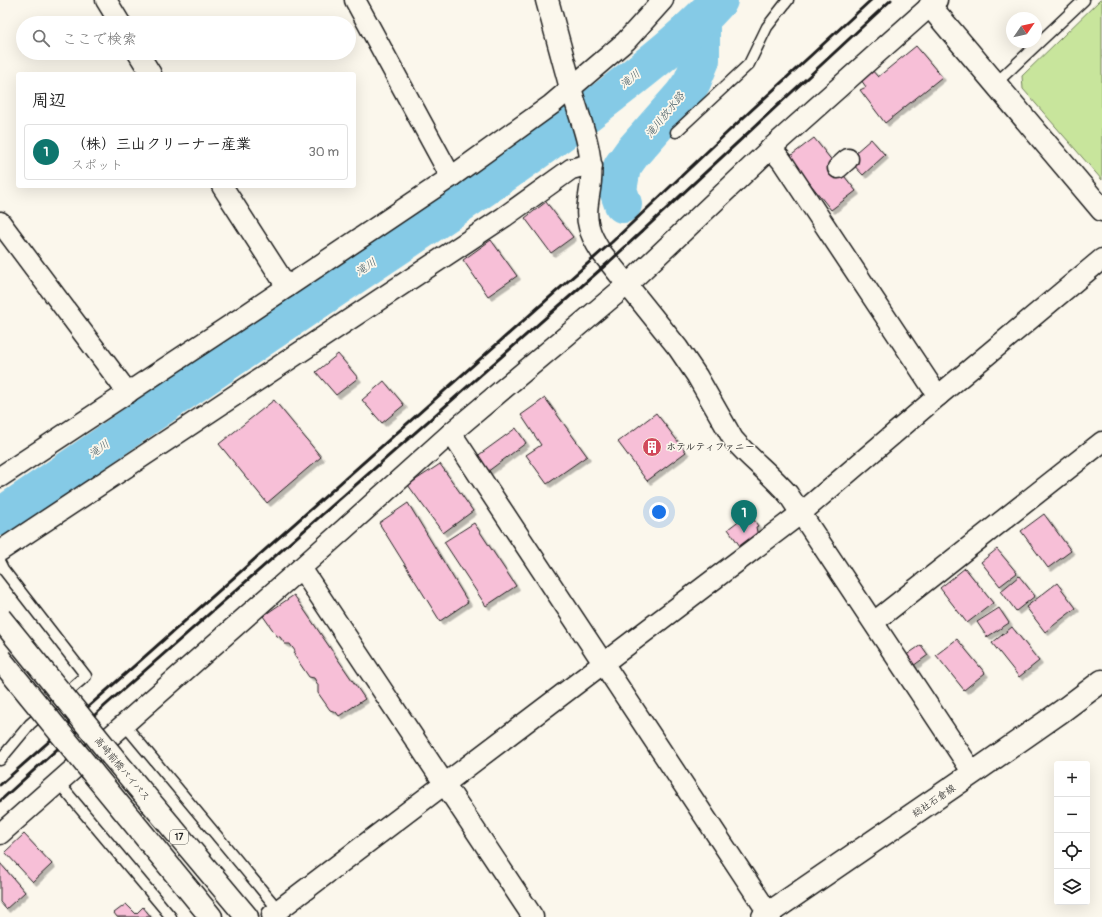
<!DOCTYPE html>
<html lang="ja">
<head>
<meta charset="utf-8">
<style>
	body { margin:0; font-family:Pangolin,"Klee One",sans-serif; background:#f6f6f6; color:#222 }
	.controls { position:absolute; right:12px; bottom:12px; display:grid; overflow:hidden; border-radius:4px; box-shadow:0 4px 16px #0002 }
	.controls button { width:36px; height:36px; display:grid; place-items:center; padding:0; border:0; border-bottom:1px solid #e0e0e0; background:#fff; color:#222; font:20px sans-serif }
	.compass { position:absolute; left:1006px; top:12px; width:36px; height:36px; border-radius:50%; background:#fff; box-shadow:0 4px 16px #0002; rotate:56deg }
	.you { position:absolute; left:659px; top:512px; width:14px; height:14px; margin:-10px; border:3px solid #fff; border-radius:50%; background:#1a73e8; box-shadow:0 0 0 6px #1a73e833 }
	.badge { display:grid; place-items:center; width:26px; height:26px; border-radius:50%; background:#0f766e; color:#fff; font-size:13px; font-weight:700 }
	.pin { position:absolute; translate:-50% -33px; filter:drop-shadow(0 1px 2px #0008) }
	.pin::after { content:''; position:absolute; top:21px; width:14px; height:12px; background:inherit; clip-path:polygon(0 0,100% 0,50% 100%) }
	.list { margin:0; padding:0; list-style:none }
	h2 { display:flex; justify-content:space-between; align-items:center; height:52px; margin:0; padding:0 16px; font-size:17px }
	h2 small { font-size:13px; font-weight:400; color:#767676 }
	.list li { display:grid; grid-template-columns:26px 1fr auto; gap:12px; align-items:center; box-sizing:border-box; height:56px; margin:0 8px 8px; padding:0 8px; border:1px solid #e0e0e0; border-radius:4px }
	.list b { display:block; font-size:15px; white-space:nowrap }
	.list p { margin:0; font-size:13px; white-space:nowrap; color:#767676 }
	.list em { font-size:13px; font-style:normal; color:#767676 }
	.icon { flex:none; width:22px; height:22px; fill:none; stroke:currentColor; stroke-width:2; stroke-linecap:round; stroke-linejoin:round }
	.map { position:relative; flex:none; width:1102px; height:917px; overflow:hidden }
	.search { position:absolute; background:#fff; box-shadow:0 4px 16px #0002; left:16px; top:16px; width:340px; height:44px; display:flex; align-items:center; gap:10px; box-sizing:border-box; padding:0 14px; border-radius:22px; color:#767676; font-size:15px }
	.panel { position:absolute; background:#fff; box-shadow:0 4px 16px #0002; left:16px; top:72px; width:340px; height:116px; border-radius:4px }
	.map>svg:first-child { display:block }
	.green { fill:#c8e59c; stroke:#72805c }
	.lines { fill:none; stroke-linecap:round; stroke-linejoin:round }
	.river { stroke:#85cae6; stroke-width:38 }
	.building { fill:#f7bfd7; stroke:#1c1c1c; filter:url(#shadow) }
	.lane-casing { stroke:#1c1c1c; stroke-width:13 }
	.street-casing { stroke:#1c1c1c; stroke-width:23 }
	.secondary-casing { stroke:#1c1c1c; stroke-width:25 }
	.highway-casing { stroke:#1c1c1c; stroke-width:25 }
	.lane { stroke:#fbf7ec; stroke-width:10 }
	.street { stroke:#fbf7ec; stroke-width:20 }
	.secondary { stroke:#fbf7ec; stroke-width:22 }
	.highway { stroke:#fbf7ec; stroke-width:22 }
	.rail { stroke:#1c1c1c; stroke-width:3 }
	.highway-bridge-casing { stroke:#1c1c1c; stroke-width:25; stroke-linecap:butt }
	.highway-bridge { stroke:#fbf7ec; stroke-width:22 }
	.labels { text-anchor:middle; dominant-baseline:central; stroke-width:3.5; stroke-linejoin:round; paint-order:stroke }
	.shield { fill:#fbf7ec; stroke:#5f5e5a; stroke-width:1 }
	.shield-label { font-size:9px; font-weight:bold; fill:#1c1c1c }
	.poi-label { font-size:10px; font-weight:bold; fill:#1c1c1c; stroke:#fbf7ec; text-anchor:start }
	.street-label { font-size:10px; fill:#1c1c1c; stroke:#fbf7ec }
	.water-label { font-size:11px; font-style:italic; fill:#415963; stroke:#fbf7ec }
</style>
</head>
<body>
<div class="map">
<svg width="1102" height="917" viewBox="0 0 1102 917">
	<defs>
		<filter id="shadow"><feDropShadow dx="3.5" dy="3.5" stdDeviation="0" flood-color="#0004"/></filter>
	</defs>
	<rect width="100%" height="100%" fill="#fbf7ec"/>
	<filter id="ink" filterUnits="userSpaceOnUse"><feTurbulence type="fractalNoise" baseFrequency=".025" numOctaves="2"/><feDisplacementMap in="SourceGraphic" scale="8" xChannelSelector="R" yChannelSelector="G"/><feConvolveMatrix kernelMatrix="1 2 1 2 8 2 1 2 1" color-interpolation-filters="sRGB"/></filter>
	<g filter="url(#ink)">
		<polygon class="green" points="1100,0 1102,0 1102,180 1023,89 1022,76"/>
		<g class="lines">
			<g class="river">
				<polyline points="623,204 618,190 622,167 632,153 683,95 692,82 701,60 701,21"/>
				<path d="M0,517C127,430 254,342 383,256C461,204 538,152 612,94C649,65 688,35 719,0"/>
			</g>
		</g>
		<g class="building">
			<polygon points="916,46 942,77 885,123 860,90 866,87 859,77 871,69 878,77"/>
			<polygon points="814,138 856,191 831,210 789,157"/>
			<polygon points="871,139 885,155 863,175 848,159"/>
			<polygon points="546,202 573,237 551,253 525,218"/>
			<polygon points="491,240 517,276 488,296 463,260"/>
			<polygon points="338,354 358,378 336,395 316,372"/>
			<polygon points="384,381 404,405 382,423 362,400"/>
			<polygon points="545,398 587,456 547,484 526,455 541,445 521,415"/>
			<polygon points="274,400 321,457 267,503 219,444"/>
			<polygon points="656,413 686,452 647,481 618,442"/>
			<polygon points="516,428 526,443 487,472 476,457"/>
			<polygon points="440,464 473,511 443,533 408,485"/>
			<polygon points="408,503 468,602 440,621 379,523"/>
			<polygon points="749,513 758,526 756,527 758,537 742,549 728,529"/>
			<polygon points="1044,514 1071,551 1048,568 1021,531"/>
			<polygon points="474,523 516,586 486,606 444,542"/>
			<polygon points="997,549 1017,573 1000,586 981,562"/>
			<polygon points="965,568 993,603 967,623 940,588"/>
			<polygon points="1019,576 1035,596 1016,611 1001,591"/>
			<polygon points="1057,583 1076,608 1045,632 1026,607"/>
			<polygon points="294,595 365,699 339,716 336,712 330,710 318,693 318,685 314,678 309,677 294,655 295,651 290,644 285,644 280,637 277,636 263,616"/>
			<polygon points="999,608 1009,623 987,637 977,622"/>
			<polygon points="1012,627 1039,661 1019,677 992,643"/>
			<polygon points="957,639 985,673 964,690 936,655"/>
			<polygon points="921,645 928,655 913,666 905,656"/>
			<polygon points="24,834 52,864 33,882 5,852"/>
			<polygon points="0,863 25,892 6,909 0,902"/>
			<polygon points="126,904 136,914 143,907 151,917 117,917 114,913"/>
		</g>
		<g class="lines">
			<g class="lane-casing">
				<g id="lane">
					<polyline points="995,84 1084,0"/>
					<polyline points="676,132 749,64 767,27 788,0"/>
					<polyline points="0,563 3,569 86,676 30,724 0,760"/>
					<polyline points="124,724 281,913"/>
					<polyline points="58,782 171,917"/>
				</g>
			</g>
			<g class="street-casing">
				<g id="street">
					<polyline points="106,0 120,23"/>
					<polyline points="355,0 451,177"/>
					<polyline points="138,53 151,74"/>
					<path d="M571,88C578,113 589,139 591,166C594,186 583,207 589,227C591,236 596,244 601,252L678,348L697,376L733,439C750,459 771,474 788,494L973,773"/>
					<polyline points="771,148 782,161 938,396"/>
					<polyline points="838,168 848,159"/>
					<polyline points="222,186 287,287"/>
					<polyline points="0,222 128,393"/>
					<polyline points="451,433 771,917"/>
					<polyline points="0,477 247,314 451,177 551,105 626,41 663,0"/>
					<polyline points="0,551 504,217 571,169 583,166 592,166"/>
					<polyline points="301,568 533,917"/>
					<polyline points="874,622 1102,442"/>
					<polyline points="0,834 301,568 451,433 628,284 771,148 937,0"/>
					<polyline points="272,915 800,514 938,396 1102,259"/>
				</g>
			</g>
			<g class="secondary-casing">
				<g id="secondary">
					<polyline points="547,0 571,88"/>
					<polyline points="930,6 1102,210"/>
					<polyline points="763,917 973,773 1062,711 1102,681"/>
				</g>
			</g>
			<g class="highway-casing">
				<g id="highway">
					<polyline points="112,756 247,917"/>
					<polyline points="92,772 211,917"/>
				</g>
			</g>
			<use href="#lane" class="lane"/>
			<use href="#street" class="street"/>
			<use href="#secondary" class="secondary"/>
			<use href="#highway" class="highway"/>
			<g class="rail">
				<polyline points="0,785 612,242 731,129 871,0"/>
				<polyline points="0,801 108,703 609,262 891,0"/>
			</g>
			<g class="highway-bridge-casing">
				<g id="highway-bridge">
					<polyline points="0,618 112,756"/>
					<polyline points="0,659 92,772"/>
				</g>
			</g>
			<use href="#highway-bridge" class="highway-bridge"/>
		</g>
	</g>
	<defs>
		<g id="building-disc" transform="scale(1)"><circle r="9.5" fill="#d1495b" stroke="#fbf7ec"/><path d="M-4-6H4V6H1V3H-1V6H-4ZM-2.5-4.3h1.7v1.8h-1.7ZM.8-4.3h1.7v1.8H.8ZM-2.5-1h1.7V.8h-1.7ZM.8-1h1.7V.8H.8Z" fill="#fff"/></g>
	</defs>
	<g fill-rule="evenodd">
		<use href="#building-disc" x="652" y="447"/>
	</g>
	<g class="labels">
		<rect class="shield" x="170" y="830" width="18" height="14" rx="3"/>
		<g class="shield-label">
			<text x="179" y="837">17</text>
		</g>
		<g class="poi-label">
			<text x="666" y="447">ホテルティファニー</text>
		</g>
		<g class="street-label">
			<text transform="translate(122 769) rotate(50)">高崎前橋バイパス</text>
			<text transform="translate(934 801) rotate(-34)">総社石倉線</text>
		</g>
		<g class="water-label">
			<text transform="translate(630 79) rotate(-39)">滝川</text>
			<text transform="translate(665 115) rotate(-51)">滝川放水路</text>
			<text transform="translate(366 267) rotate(-34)">滝川</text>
			<text transform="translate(99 449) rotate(-35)">滝川</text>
		</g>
	</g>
</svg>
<div class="controls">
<button>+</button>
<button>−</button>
<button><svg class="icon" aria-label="locate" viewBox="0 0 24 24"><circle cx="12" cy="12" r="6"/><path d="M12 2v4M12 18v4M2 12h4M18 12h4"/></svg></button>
<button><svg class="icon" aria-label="layers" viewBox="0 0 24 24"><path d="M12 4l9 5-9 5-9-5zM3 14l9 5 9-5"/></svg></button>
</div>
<svg class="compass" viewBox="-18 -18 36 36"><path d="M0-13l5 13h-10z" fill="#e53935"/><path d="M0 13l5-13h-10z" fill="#767676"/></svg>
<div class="you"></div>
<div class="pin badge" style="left:744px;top:533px">1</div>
<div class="search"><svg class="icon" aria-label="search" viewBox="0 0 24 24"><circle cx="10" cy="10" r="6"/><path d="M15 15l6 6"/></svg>ここで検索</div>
<section class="panel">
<h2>周辺<small></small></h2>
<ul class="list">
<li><span class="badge">1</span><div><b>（株）三山クリーナー産業</b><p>スポット</p></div><em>30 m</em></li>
</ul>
</section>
</div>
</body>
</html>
